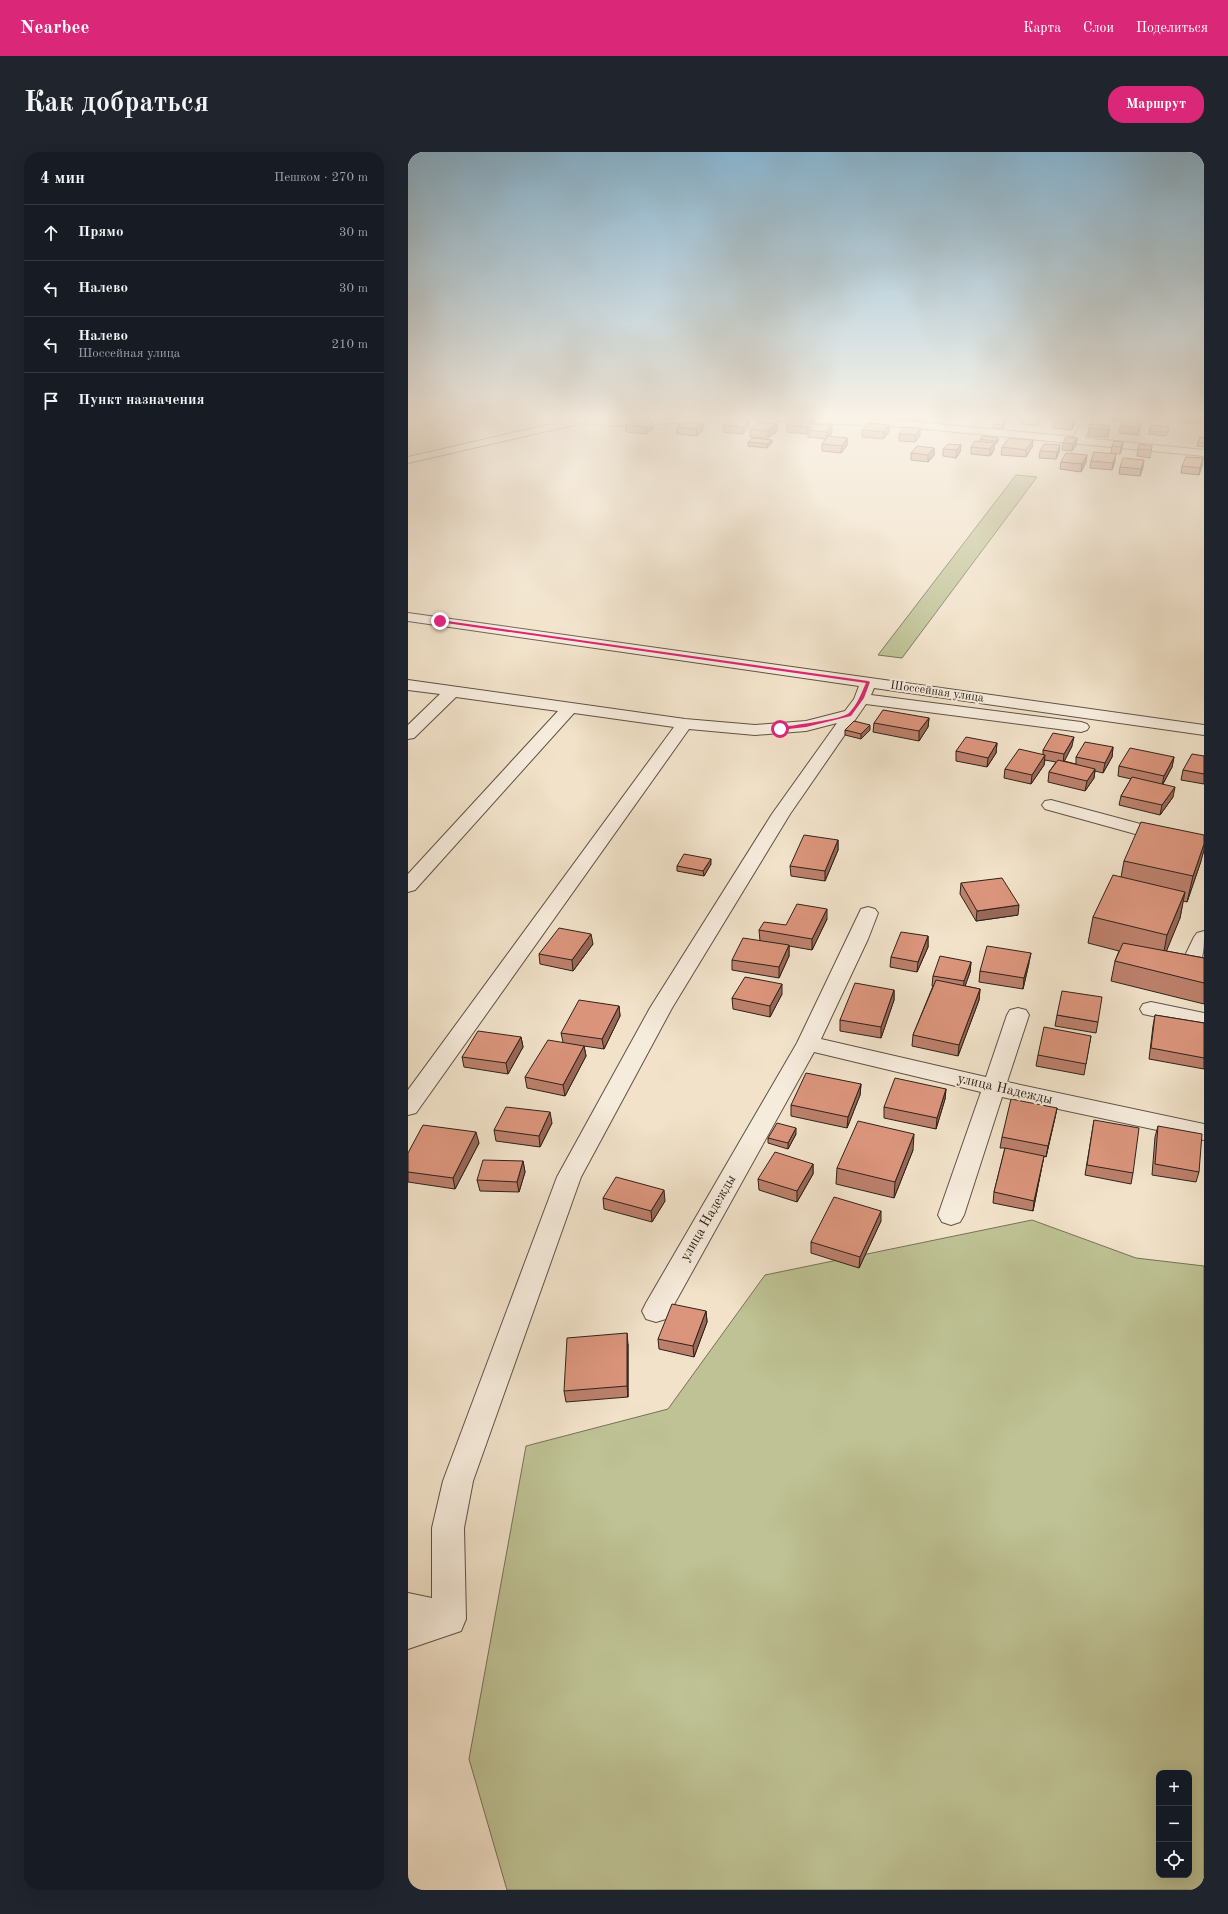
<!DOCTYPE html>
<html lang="ru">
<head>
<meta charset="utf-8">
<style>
	body { margin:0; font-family:"Old Standard TT",serif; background:#20242c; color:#f1f3f6 }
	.controls { position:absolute; right:12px; bottom:12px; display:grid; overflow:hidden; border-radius:8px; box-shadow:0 4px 16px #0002 }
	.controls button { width:36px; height:36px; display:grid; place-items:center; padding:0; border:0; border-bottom:1px solid #363941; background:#171b24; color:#f1f3f6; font:20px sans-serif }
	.stop { position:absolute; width:12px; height:12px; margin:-9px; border:3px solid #db2777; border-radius:50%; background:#fff }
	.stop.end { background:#db2777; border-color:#fff; box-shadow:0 1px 4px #0008 }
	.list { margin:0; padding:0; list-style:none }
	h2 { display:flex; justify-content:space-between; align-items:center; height:52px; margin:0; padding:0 16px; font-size:17px }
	h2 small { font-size:13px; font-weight:400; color:#9ea1a6 }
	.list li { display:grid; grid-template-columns:26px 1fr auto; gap:12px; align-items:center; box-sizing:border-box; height:56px; padding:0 16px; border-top:1px solid #363941 }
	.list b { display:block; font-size:15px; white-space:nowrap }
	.list p { margin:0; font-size:13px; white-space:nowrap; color:#9ea1a6 }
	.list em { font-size:13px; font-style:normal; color:#9ea1a6 }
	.icon { flex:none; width:22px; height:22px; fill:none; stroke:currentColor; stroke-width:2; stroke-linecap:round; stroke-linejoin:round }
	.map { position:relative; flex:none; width:796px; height:1738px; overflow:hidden; border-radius:16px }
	header { display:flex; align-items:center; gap:24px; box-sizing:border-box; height:56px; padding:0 20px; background:#db2777; color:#fff }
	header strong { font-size:19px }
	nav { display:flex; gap:22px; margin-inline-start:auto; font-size:14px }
	.intro { display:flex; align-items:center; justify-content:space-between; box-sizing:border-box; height:96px; padding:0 24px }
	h1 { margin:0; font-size:28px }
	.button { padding:10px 18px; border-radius:16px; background:#db2777; color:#fff; font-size:14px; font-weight:700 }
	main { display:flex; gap:24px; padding:0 24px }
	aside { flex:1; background:#171b24; border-radius:16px; box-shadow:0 4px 16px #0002 }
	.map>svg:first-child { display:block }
	.green { fill:#bec294; stroke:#767258; fill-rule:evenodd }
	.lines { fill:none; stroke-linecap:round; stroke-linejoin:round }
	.minor-casing { stroke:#605246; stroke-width:2 }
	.minor { fill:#f6ecdc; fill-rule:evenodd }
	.wall { fill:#bc806b; stroke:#2f221b }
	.shaded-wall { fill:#996857; stroke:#2f221b }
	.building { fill:#db957c; stroke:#2f221b }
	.route { fill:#db2777 }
	.labels { text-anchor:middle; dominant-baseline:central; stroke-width:4; stroke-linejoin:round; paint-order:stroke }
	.far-street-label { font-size:12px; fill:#2f221b; stroke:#f6ecdc }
	.street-label { font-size:14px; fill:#2f221b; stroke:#f6ecdc }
</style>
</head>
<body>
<header>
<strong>Nearbee</strong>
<nav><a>Карта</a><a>Слои</a><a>Поделиться</a></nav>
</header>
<div class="intro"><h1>Как добраться</h1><a class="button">Маршрут</a></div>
<main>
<aside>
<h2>4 мин<small>Пешком · 270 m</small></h2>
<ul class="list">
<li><svg class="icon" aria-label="ahead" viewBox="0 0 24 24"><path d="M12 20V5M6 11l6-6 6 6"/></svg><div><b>Прямо</b></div><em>30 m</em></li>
<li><svg class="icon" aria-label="left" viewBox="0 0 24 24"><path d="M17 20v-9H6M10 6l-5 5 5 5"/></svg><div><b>Налево</b></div><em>30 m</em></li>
<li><svg class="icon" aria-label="left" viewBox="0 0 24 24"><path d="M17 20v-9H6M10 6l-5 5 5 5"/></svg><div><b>Налево</b><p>Шоссейная улица</p></div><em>210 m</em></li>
<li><svg class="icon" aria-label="arrive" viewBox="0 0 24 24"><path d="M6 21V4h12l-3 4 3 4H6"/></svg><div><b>Пункт назначения</b></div></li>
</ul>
</aside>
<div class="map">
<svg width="796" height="1738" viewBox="0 0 796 1738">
	<rect width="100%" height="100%" fill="#f1e2c9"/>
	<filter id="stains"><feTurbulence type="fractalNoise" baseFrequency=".005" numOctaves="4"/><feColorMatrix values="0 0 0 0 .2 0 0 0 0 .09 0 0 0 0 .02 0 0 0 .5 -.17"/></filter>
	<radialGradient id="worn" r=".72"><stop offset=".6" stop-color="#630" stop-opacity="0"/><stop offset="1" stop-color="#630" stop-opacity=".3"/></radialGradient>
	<g class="green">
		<polygon points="608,323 629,325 494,506 470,503"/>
		<path d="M624,1068L728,1106L796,1114V1738H99L61,1607L118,1294L260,1257L357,1123ZM751,1621H781V1723H751Z"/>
	</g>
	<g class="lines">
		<g class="minor-casing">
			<g id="minor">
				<polygon points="169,266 207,268 312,266 307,269 207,274 174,271 0,311 0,305"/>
				<polygon points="364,266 435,266 497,269 666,285 675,266 685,266 677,286 796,298 796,304 497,275 369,269"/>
				<polygon points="0,461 796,573 796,583 466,536 463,543 673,570 679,572 681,575 679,578 673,580 458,552 382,662 264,856 173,1025 65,1329 56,1376 58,1467 53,1479 0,1497 0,1441 24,1446 24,1376 35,1329 149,1025 242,856 364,662 429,571 398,579 347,583 281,577 8,961 0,963 0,938 266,575 166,561 7,738 0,740 0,722 150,559 48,545 6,586 0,587 0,573 32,542 0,538 0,528 277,567 347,573 398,569 437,559 446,547 451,534 0,469"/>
				<polygon points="643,648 796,689 796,701 637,657 634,653 637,649"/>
				<polygon points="460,755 467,757 470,761 460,787 413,887 578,925 599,863 602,858 610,856 618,858 621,863 599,930 796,972 796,988 594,945 556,1063 552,1070 543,1073 534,1070 530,1063 573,940 406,900 258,1167 248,1170 238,1167 234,1159 238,1151 389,891 453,757"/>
				<path d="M796,779C796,795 796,807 788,821L781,822L774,821L771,816L786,785L789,781Z"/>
				<polygon points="743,850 796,861 796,875 735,862 732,857 735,852"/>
			</g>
		</g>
		<use href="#minor" class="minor"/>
	</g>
	<g class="wall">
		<polygon points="504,266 516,266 513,270 504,269"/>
		<polygon points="614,266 633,266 632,269 630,274 613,272"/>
		<polygon points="640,266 668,266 667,271 664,278 644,276 645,269 647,266"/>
		<polygon points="705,266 717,266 716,269 733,270 732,277 730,283 711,281 712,274 714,270 704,269"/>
		<polygon points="722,266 738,266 737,269 722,267"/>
		<polygon points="773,266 793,266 792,272 772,270"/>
		<polygon points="406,267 406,272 424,280 421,285 439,286 439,293 433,301 414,299 414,292 418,287 400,285 400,281 399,282 379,280 379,273"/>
		<polygon points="598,270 595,277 585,276 585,272"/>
		<polygon points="295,271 295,278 289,284 269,282 269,275"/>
		<polygon points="217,273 246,276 238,282 218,280"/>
		<polygon points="315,273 341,276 335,282 315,280"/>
		<polygon points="702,274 700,285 680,284 681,276"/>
		<polygon points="342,277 369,279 360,286 342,285"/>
		<polygon points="454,278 481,280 475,287 454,285"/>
		<polygon points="761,278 758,284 740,282 741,279"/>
		<polygon points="491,282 512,283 507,290 491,289"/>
		<polygon points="590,286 590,289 588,292 586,292 586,298 582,304 563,302 563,295 572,290 572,287"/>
		<polygon points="669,286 668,293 664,299 654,298 655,291"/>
		<polygon points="796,286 796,295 789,294 790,291"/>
		<polygon points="625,288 624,295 618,305 593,303 594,295"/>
		<polygon points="340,290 364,291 359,296 340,294"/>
		<polygon points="715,290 714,297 712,302 703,301 704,294"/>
		<polygon points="553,293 552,300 548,306 535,304 535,297"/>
		<polygon points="652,293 651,300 648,307 631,306 632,299"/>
		<polygon points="744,294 742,306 729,304 730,297"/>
		<polygon points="526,296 526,303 520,310 503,308 503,301"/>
		<polygon points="795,306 794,314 791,323 773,321 774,314"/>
		<polygon points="683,309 707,309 704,318 682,316"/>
		<polygon points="653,310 678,310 673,320 652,317"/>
		<polygon points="712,315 735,315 732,324 711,322"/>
		<polygon points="521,566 520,575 511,589 465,580 466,571"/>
		<polygon points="437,578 462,578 453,587 437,583"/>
		<polygon points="589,591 588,601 579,615 548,609 548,599"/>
		<polygon points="664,594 656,609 668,612 668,605 705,595 704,605 695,621 687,619 686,626 677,639 640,630 641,620 648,610 637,608 636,613 623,632 596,626 597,617 635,603 635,598"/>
		<polygon points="796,604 796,632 773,628 775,618"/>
		<polygon points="766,605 764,615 755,632 765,645 752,663 711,653 713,644 723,627 710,624 711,614"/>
		<polygon points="430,688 430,698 417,729 383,724 382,714"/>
		<polygon points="716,709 793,709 779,750 775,749 772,766 758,799 796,806 796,852 703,829 707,809 711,799 680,791 685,765 713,725"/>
		<polygon points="303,712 296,724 269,719 269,714"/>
		<polygon points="553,731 610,763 568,769 552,742"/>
		<polygon points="419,767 404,798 381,794 381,804 371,826 324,818 324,808 352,789 351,778"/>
		<polygon points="520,784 520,795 509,820 482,815 483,805"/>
		<polygon points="185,792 165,819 132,812 131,802"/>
		<polygon points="563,810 562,820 557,834 572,837 571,848 550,904 504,894 505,883 525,834 524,834 525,824"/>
		<polygon points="621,811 615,837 571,830 572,819"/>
		<polygon points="486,838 486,848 473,886 432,879 432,868"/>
		<polygon points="374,842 362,865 325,857 324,846"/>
		<polygon points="211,854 212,864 196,897 176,894 178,904 157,944 119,936 117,925 155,890 153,881"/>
		<polygon points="649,863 690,870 688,881 647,874"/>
		<polygon points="747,863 796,871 796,917 741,907 745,874"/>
		<polygon points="683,884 676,923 628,914 630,903"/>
		<polygon points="113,885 115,895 100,922 56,915 54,905"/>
		<polygon points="453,932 452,943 439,976 383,964 383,953"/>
		<polygon points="538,937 537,947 528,977 476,966 476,955"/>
		<polygon points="649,956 638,1005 636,1004 625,1059 585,1051 586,1040 597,996 592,996 594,985"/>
		<polygon points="686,968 725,1021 723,1032 677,1023"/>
		<polygon points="144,971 132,995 88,989 86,978"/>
		<polygon points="750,974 791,1020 788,1030 744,1023 747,985"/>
		<polygon points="388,982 380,997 360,991 360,986"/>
		<polygon points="71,991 47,1037 0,1030 0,1001"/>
		<polygon points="505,998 486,1046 428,1032 429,1016"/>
		<polygon points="115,1009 117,1020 111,1040 72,1039 69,1028"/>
		<polygon points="405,1012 405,1022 389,1050 351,1038 350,1027"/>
		<polygon points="195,1046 257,1049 244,1070 196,1057"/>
		<polygon points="473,1069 451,1116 403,1101 403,1090"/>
		<polygon points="298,1159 299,1170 286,1205 251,1197 250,1187"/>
		<polygon points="220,1192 220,1245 158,1250 156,1239"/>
	</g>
	<g class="shaded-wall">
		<polygon points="598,266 598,270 595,277 595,273"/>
		<polygon points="631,266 633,266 632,269 630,274"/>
		<polygon points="667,266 668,266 667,271 664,278 665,271"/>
		<polygon points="406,267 406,274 400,278 400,281 399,282 399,275"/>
		<polygon points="245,269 246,276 238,282 238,275"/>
		<polygon points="341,269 341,276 335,282 335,275"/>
		<polygon points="733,270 732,277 730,283 731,276"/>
		<polygon points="295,271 295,278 289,284 288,277"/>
		<polygon points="369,272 369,279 360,286 360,279"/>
		<polygon points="424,273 424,280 419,287 419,280"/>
		<polygon points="481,273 481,280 475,287 476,280"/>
		<polygon points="512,276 512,283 507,290 507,283"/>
		<polygon points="439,286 439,293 433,301 434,294"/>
		<polygon points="590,286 590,289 588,292 588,289"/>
		<polygon points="669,286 668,293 664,299 665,292"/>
		<polygon points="364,288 364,291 359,296 359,292"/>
		<polygon points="625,288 624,295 618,305 618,298"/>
		<polygon points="715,290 714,297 712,302 713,295"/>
		<polygon points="586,291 586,298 582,304 582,297"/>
		<polygon points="553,293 552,300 548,306 549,298"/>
		<polygon points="652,293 651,300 648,307 649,300"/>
		<polygon points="526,296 526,303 520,310 520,303"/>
		<polygon points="708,302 707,309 704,318 705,311"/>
		<polygon points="679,303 678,310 673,320 674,312"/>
		<polygon points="795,306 794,314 791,323 792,316"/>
		<polygon points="736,308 735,315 732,324 733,317"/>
		<polygon points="521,566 520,575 511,589 511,579"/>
		<polygon points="462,573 462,578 453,587 453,582"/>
		<polygon points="666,585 664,594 655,612 656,602"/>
		<polygon points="589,591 588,601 579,615 580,606"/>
		<polygon points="705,595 704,605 695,621 697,611"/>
		<polygon points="637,603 636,613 623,632 624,623"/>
		<polygon points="766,605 764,615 754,633 756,624"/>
		<polygon points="687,617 686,626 677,639 679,629"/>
		<polygon points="767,635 765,645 752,663 754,653"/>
		<polygon points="430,688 430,698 417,729 417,719"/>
		<polygon points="796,692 796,698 793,709 779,750 785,724"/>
		<polygon points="303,707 303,712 296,724 295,719"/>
		<polygon points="777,740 772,766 754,810 759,783"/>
		<polygon points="611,753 610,763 568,769 569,759"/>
		<polygon points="419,757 419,767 404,798 404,787"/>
		<polygon points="183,782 185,792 165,819 164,808"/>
		<polygon points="520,784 520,795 509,820 510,810"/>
		<polygon points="381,793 381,804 371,826 371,815"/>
		<polygon points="623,801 621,811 615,837 616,826"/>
		<polygon points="563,810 562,820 555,840 556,829"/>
		<polygon points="374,832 374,842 362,865 362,854"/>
		<polygon points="572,837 571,848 550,904 551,893"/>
		<polygon points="486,838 486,848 473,886 473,875"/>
		<polygon points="211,854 212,864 196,897 194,887"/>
		<polygon points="113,885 115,895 100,922 98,911"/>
		<polygon points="176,894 178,904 157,944 155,933"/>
		<polygon points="453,932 452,943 439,976 440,965"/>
		<polygon points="538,937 537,947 528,977 529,966"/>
		<polygon points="649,956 647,966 638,1005 640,994"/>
		<polygon points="142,960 144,971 132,995 131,984"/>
		<polygon points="388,976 388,982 380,997 380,991"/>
		<polygon points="68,980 71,991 47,1037 45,1026"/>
		<polygon points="506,982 505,998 486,1046 487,1030"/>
		<polygon points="636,1004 625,1059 626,1049"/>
		<polygon points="115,1009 117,1020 111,1040 109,1030"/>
		<polygon points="405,1012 405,1022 389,1050 389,1039"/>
		<polygon points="256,1038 257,1049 244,1070 243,1059"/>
		<polygon points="473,1059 473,1069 451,1116 452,1105"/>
		<polygon points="298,1159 299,1170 286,1205 285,1194"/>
		<polygon points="219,1181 220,1192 220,1245 219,1234"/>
	</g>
	<g class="building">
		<polygon points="386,266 394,266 406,267 399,275 379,273"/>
		<polygon points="589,266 598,266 595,273 585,272"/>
		<polygon points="647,266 667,266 665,271 645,269"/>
		<polygon points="773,266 793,266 792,269 773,267"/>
		<polygon points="225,267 245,269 238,275 217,273"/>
		<polygon points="321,267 341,269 335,275 315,273"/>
		<polygon points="714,269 733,270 731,276 712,274"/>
		<polygon points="275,270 295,271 288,277 269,275"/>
		<polygon points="351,270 369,272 360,279 342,277"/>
		<polygon points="460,271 481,273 476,280 454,278"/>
		<polygon points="405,272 424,273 419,280 400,278"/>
		<polygon points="682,272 702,274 701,278 681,276"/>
		<polygon points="743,273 761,275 759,280 741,279"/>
		<polygon points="496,275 512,276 507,283 491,282"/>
		<polygon points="420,284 439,286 434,294 414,292"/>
		<polygon points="575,284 590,286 588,289 572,287"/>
		<polygon points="658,285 669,286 665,292 655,291"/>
		<polygon points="792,285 796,286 796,291 790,291"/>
		<polygon points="345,286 364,288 359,292 340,290"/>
		<polygon points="601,286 625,288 618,298 594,295"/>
		<polygon points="567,289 586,291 582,297 563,295"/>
		<polygon points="706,289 715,290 713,295 704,294"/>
		<polygon points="540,292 553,293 549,298 535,297"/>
		<polygon points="636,292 652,293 649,300 632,299"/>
		<polygon points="731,292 744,294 743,298 730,297"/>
		<polygon points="509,294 526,296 520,303 503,301"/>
		<polygon points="686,300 708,302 705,311 683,309"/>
		<polygon points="658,301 679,303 674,312 653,310"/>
		<polygon points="778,305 795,306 792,316 774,314"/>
		<polygon points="715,306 736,308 733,317 712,315"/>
		<polygon points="475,558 521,566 511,579 466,571"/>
		<polygon points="446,569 462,573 453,582 437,578"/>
		<polygon points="645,581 666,585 656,602 635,598"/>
		<polygon points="558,585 589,591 580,606 548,599"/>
		<polygon points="677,590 705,595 697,611 668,605"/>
		<polygon points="722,596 766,605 756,624 711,614"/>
		<polygon points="611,597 637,603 624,623 597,617"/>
		<polygon points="784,602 796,604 796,622 775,618"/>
		<polygon points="650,608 687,617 679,629 641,620"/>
		<polygon points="724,625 767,635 754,653 713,644"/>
		<polygon points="733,670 796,683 796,692 785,724 716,709"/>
		<polygon points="396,683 430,688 417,719 382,714"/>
		<polygon points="276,702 303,707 295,719 269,714"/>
		<polygon points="705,723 777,740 759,783 685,765"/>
		<polygon points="594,726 611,753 569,759 553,731"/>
		<polygon points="389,752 419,757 404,787 351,778 356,770 378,773"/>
		<polygon points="151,776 183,782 164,808 131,802"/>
		<polygon points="493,780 520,784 510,810 483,805"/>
		<polygon points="335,786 381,793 371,815 324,808"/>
		<polygon points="715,791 796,806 796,831 707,809"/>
		<polygon points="579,794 623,801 616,826 572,819"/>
		<polygon points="532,804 563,810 556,829 525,824"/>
		<polygon points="337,825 374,832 362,854 324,846"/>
		<polygon points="528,828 572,837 551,893 505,883"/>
		<polygon points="447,831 486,838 473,875 432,868"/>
		<polygon points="654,839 694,845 690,870 649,863"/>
		<polygon points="171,848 211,854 194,887 153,881"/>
		<polygon points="747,863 796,871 796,906 743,896"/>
		<polygon points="636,875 683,884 678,912 630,903"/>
		<polygon points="70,879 113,885 98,911 54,905"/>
		<polygon points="140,888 176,894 155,933 117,925"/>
		<polygon points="398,921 453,932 440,965 383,953"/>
		<polygon points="487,926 538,937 529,966 476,955"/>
		<polygon points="603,947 649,956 640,994 594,985"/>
		<polygon points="98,955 142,960 131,984 86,978"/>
		<polygon points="686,968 731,976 725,1021 679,1013"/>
		<polygon points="450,969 506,982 487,1030 429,1016"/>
		<polygon points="369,971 388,976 380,991 360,986"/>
		<polygon points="15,973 68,980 45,1026 0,1020 0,1001"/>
		<polygon points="750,974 794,982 791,1020 747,1012"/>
		<polygon points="597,996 636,1004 626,1049 586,1040"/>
		<polygon points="367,1000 405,1012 389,1039 350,1027"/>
		<polygon points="75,1008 115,1009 109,1030 69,1028"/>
		<polygon points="208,1025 256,1038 243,1059 195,1046"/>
		<polygon points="426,1045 473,1059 452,1105 403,1090"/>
		<polygon points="264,1152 298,1159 285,1194 250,1187"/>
		<polygon points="219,1181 219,1234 156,1239 159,1186"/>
	</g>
	<linearGradient id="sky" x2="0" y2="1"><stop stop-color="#89b8d5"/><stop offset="0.52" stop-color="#f9f2e7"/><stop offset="1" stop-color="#f9f2e7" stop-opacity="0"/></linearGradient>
	<rect width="796" height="509" fill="url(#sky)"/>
	<path class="route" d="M32,468L460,529L462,530L456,546L443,564L398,575L372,578L370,576C383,573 433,568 441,561C449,553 453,542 458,531L31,470Z"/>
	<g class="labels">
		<g class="far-street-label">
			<text transform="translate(529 540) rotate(8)">Шоссейная улица</text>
		</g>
		<g class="street-label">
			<text transform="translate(597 937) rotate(13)">улица Надежды</text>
			<text transform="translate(300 1066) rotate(-60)">улица Надежды</text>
		</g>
	</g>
	<rect width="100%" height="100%" filter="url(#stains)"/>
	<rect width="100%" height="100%" fill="url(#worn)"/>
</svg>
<div class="controls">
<button>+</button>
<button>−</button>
<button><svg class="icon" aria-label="locate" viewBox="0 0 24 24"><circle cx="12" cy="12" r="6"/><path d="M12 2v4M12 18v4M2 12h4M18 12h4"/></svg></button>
</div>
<div class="stop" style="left:372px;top:577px"></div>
<div class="stop end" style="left:32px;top:469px"></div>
</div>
</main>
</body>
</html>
